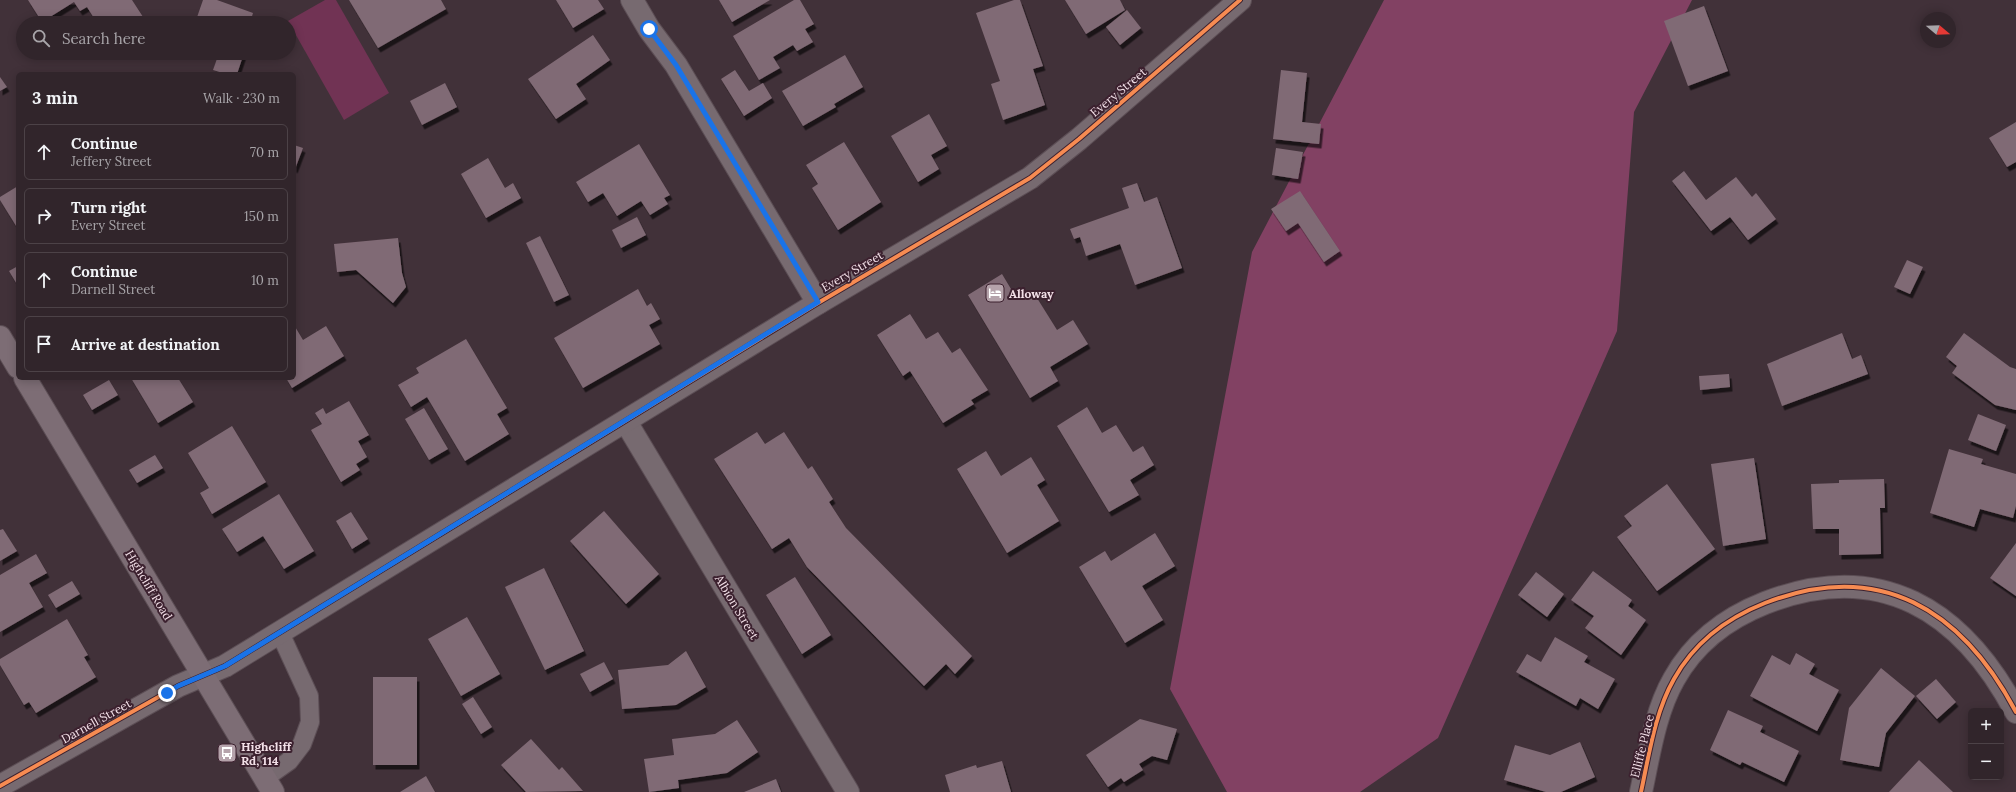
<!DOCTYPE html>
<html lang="en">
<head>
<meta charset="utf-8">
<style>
	body { margin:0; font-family:Lora,serif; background:#3d3137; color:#f1f3f6 }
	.controls { position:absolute; right:12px; bottom:12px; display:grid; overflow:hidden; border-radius:6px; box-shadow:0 2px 10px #0003 }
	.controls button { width:36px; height:36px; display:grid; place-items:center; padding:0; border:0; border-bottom:1px solid #4c4247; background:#31252b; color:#f1f3f6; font:20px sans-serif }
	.compass { position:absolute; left:1920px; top:12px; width:36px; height:36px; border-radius:50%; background:#31252b; box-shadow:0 2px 10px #0003; rotate:109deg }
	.stop { position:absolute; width:12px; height:12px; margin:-9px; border:3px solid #1a73e8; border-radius:50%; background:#fff }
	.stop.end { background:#1a73e8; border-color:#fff; box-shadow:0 1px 4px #0008 }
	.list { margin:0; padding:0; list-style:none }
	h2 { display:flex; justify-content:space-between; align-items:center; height:52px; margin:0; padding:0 16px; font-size:17px }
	h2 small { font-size:13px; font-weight:400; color:#a8a5a9 }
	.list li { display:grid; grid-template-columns:26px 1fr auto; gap:12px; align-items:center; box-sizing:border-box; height:56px; margin:0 8px 8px; padding:0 8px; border:1px solid #4c4247; border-radius:6px }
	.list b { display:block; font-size:15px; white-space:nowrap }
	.list p { margin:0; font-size:13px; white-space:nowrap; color:#a8a5a9 }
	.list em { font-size:13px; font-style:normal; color:#a8a5a9 }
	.icon { flex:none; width:22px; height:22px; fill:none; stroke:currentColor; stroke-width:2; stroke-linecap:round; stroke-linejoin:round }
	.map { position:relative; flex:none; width:2016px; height:792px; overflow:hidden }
	.search { position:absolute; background:#31252b; box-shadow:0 2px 10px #0003; left:16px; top:16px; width:280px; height:44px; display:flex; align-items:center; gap:10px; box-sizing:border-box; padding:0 14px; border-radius:22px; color:#a8a5a9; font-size:15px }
	.panel { position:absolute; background:#31252b; box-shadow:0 2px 10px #0003; left:16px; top:72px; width:280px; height:308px; border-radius:6px }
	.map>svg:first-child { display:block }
	.green { fill:#713354 }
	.forest { fill:#824163 }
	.building { fill:#806a75; filter:url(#shadow) }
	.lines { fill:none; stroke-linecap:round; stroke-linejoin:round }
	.service-casing { stroke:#5c4e55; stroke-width:20 }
	.minor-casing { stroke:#5c4e55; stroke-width:24 }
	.secondary-casing { stroke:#5c4e55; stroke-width:24 }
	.service { stroke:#776a70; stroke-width:18 }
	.minor { stroke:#776a70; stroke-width:22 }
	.secondary { stroke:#7d6d75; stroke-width:22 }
	.cycleway-casing { stroke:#3c212f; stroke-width:6 }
	.cycleway { stroke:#f68b52; stroke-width:4 }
	.route { stroke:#1a73e8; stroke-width:5 }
	.labels { text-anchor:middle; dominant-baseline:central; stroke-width:4; stroke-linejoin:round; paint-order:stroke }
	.street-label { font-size:12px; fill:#f3e0e8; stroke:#3c212f }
	.poi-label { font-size:12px; font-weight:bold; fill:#f3e0e8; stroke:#3c212f; text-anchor:start }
</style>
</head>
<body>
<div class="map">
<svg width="2016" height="792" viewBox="0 0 2016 792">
	<defs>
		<filter id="shadow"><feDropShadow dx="2.5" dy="4.5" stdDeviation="0" flood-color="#0009"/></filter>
	</defs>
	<rect width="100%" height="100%" fill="#413139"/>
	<polygon class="green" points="325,0 336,0 389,93 344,120 288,21"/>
	<polygon class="forest" points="1384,0 1692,0 1634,112 1617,331 1438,738 1360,792 1227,792 1170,689 1252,252"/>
	<g class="building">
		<polygon points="28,0 132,0 145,20 140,23 97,23 87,7 80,11 74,2 42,22"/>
		<polygon points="203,0 217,0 253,13 250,23 195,23"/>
		<polygon points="349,0 441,0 446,9 378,48"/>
		<polygon points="556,0 598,0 604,9 573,28"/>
		<polygon points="719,0 770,0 732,22"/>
		<polygon points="794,0 800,0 814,24 805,29 813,42 797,51 793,45 773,57 780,68 759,80 733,36"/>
		<polygon points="1014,0 1020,0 1043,66 1033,69 1045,105 1003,120 991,84 1000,81 976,13"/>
		<polygon points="1065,0 1120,0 1125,10 1086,34"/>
		<polygon points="1704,6 1728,71 1688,86 1664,21"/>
		<polygon points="1127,10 1141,28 1120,45 1106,27"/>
		<polygon points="593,35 610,60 576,84 586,99 556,119 528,79"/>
		<polygon points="219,53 244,53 237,74 226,74 213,70"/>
		<polygon points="845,55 863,87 834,104 836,107 803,126 782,91"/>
		<polygon points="735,70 749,91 763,83 772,98 744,116 721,79"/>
		<polygon points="1281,70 1307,73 1302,122 1321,124 1319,144 1273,139"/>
		<polygon points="0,77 7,87 0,91"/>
		<polygon points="445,83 457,107 422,125 410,101"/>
		<polygon points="929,114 947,146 931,155 939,169 918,182 891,136"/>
		<polygon points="2016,122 2016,162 2007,167 1989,138"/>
		<polygon points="844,142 881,202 838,230 812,188 818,184 806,165"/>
		<polygon points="639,144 670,195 664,198 668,204 650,215 641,201 617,216 603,193 588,202 576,182"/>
		<polygon points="294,145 303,148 295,169 294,168"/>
		<polygon points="1276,148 1303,152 1298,179 1272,175"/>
		<polygon points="488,158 505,188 513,183 521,198 486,218 461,174"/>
		<polygon points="1684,171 1706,200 1736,177 1752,197 1756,193 1776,219 1748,240 1730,217 1711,231 1672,181"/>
		<polygon points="1137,183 1144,202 1157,197 1182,268 1135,285 1120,244 1086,256 1080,237 1074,239 1070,229 1129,208 1122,188"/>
		<polygon points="18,186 18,229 0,200 0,197"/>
		<polygon points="1300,191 1340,251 1324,262 1298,223 1286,231 1271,209"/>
		<polygon points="637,217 646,235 621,248 612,230"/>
		<polygon points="540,236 569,295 554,302 526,243"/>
		<polygon points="398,238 402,273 406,287 393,303 356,270 337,272 334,244"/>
		<polygon points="1907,260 1923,267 1910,294 1894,287"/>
		<polygon points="18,266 18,286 9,271"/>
		<polygon points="1002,274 1017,299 1032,290 1057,330 1073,320 1088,344 1050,367 1058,381 1030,398 968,295"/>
		<polygon points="638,289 647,306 651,303 660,319 649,325 660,344 583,388 554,338"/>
		<polygon points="910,314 926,339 938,332 952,353 960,348 988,390 971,400 974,404 943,423 910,371 903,376 877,335"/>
		<polygon points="294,325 303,340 326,326 344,356 292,388 286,378 294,378"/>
		<polygon points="1842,333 1852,359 1861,355 1868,374 1782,406 1767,364"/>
		<polygon points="1964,333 2010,367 2016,369 2016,410 1995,405 1952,373 1957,366 1946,357"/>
		<polygon points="466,339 507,408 497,414 509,434 465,461 427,397 411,407 398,385 419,373 416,368"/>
		<polygon points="1729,374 1730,387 1700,390 1699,376"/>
		<polygon points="131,378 178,378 193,402 158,423"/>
		<polygon points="109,380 118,395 92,410 83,395"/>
		<polygon points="349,401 369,435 358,441 367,457 356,464 360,470 341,482 311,430 322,424 315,413 323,408 326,414"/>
		<polygon points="1087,407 1102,433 1116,425 1133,452 1143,446 1154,465 1130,480 1139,495 1109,512 1057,426"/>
		<polygon points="424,408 448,449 429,460 405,419"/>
		<polygon points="1978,414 2006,425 1996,451 1968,440"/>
		<polygon points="232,426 266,482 212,514 200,493 209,488 188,453"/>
		<polygon points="757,432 765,444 784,432 808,469 812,466 833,499 829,502 846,528 972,656 955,674 946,664 924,686 807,567 789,538 772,549 714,459"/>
		<polygon points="1949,449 1983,459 1981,464 2016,474 2016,506 2013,518 1980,509 1974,527 1930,513"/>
		<polygon points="986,451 1001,476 1031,457 1045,480 1037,485 1059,521 1007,553 957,469"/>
		<polygon points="155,455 163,468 137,483 129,470"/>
		<polygon points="1754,458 1766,539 1723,546 1711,464"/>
		<polygon points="1884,479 1885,508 1880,508 1881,554 1839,555 1839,529 1813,529 1811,484 1839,483 1839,480"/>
		<polygon points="1667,484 1715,549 1657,591 1617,537 1632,526 1624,516"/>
		<polygon points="279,494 314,551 284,569 263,536 237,552 222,529"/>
		<polygon points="604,511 659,574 626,604 570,541"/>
		<polygon points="351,512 368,539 352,549 336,521"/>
		<polygon points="3,529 17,551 0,561 0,530"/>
		<polygon points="1155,533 1175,566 1142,586 1163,620 1125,643 1079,567 1105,551 1111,561"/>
		<polygon points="2016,543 2016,596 1990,578"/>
		<polygon points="36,554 47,573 29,583 43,607 0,632 0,575"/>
		<polygon points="544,568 584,651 545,670 505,587"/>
		<polygon points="1593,571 1632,600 1628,606 1646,620 1621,655 1585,628 1594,616 1571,600"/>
		<polygon points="1536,572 1564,594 1547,617 1518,595"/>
		<polygon points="795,577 831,635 802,654 766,595"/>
		<polygon points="72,581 80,594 56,608 48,595"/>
		<polygon points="467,617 500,674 461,696 428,639"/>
		<polygon points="67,619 88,655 84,657 96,677 36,713 29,702 24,705 0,665 0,659"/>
		<polygon points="1555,637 1588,656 1584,662 1615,679 1598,709 1580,698 1576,706 1516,672 1527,654 1541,662"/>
		<polygon points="686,651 706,687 676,705 622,709 618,670 668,665"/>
		<polygon points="1796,653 1815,664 1809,674 1839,690 1817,731 1750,696 1772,655 1790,665"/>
		<polygon points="604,662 613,679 590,692 580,674"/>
		<polygon points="1881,668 1915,696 1886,733 1879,767 1840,760 1849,708"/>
		<rect x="373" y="677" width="44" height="88"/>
		<polygon points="1936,679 1956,702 1937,719 1916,696"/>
		<polygon points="473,697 492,727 481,734 462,704"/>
		<polygon points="1728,710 1763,726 1760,732 1799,751 1784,782 1742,762 1740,765 1710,750"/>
		<polygon points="1140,719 1177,729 1167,760 1152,756 1139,764 1143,770 1124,782 1121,778 1108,787 1086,755"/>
		<polygon points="737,720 758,752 727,773 678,780 679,788 649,792 644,759 674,755 672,739 715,734"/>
		<polygon points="531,739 559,770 562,767 583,791 526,792 501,765"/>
		<polygon points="1580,742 1595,777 1561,792 1546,792 1504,780 1515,745 1550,755"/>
		<polygon points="1919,760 1953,792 1889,792"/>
		<polygon points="1002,761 1011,792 950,792 945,775 976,765 977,768"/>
		<polygon points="426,776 435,792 400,792"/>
		<polygon points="776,779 781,792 744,792"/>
	</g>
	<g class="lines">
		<g class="service-casing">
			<polyline id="service" points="265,778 289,761 302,744 310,722 309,696 280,633"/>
		</g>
		<g class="minor-casing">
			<g id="minor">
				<polyline points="632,0 649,29 676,65 818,303"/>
				<polyline points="626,422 848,792"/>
				<polyline points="0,786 178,686 225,666 818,303 1030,178 1079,139 1240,0"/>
				<path d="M1641,792C1649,755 1655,712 1674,679C1694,643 1727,618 1765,603C1880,558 1962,610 2016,712"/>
			</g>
		</g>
		<g class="secondary-casing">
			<g id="secondary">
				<polyline points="0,337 18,367"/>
				<polyline points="25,378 273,792"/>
			</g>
		</g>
		<use href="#service" class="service"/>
		<use href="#minor" class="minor"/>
		<use href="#secondary" class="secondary"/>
		<g class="cycleway-casing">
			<g id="cycleway">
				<polyline points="0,786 178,686 225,666 818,303 1030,178 1079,139 1240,0"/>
				<path d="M1641,792C1649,755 1655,712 1674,679C1694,643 1727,618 1765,603C1880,558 1962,610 2016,712"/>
			</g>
		</g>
		<use href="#cycleway" class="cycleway"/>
	</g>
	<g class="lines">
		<polyline class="route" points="167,693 178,686 225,666 818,302 676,65 649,29"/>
	</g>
	<defs>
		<g id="hotel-square" transform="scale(1)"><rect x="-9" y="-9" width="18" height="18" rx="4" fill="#b5a3ab" stroke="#3c212f"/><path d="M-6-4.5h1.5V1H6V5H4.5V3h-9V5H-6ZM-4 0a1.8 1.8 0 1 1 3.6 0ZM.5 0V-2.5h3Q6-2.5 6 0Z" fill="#fff"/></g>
		<g id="bus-square" transform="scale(1)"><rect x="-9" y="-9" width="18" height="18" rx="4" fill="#b5a3ab" stroke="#3c212f"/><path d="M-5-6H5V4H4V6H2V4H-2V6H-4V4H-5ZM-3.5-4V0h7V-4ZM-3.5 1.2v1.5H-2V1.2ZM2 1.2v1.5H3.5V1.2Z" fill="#fff"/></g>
	</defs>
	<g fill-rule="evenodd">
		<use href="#hotel-square" x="995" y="293"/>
		<use href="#bus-square" x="227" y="753"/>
	</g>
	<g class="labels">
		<g class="street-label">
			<text transform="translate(1118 92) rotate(-40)">Every Street</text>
			<text transform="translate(852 271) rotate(-30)">Every Street</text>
			<text transform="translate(149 585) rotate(59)">Highcliff Road</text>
			<text transform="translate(737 607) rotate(59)">Albion Street</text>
			<text transform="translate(96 721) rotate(-29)">Darnell Street</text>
			<text transform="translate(1642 746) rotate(-76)">Elliffe Place</text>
		</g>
		<g class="poi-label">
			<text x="1009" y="293">Alloway</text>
			<text x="241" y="746">Highcliff<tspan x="241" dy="14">Rd, 114</tspan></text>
		</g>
	</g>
</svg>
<div class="controls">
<button>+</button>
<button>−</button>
</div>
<svg class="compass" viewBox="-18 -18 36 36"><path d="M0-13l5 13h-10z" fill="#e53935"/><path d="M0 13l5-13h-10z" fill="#a8a5a9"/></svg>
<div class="stop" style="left:649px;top:29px"></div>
<div class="stop end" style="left:167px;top:693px"></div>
<div class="search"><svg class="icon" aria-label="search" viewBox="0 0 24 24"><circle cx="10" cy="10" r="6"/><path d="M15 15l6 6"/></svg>Search here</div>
<section class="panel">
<h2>3 min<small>Walk · 230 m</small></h2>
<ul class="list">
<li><svg class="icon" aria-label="ahead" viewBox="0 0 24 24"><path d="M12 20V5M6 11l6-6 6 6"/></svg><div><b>Continue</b><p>Jeffery Street</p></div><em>70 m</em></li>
<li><svg class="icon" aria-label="right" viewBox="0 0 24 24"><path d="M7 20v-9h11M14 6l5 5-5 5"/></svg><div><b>Turn right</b><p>Every Street</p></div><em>150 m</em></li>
<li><svg class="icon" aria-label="ahead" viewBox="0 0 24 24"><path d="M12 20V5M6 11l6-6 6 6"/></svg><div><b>Continue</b><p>Darnell Street</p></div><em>10 m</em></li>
<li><svg class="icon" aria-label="arrive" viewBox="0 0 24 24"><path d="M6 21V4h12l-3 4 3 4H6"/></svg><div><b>Arrive at destination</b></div></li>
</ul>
</section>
</div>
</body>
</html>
